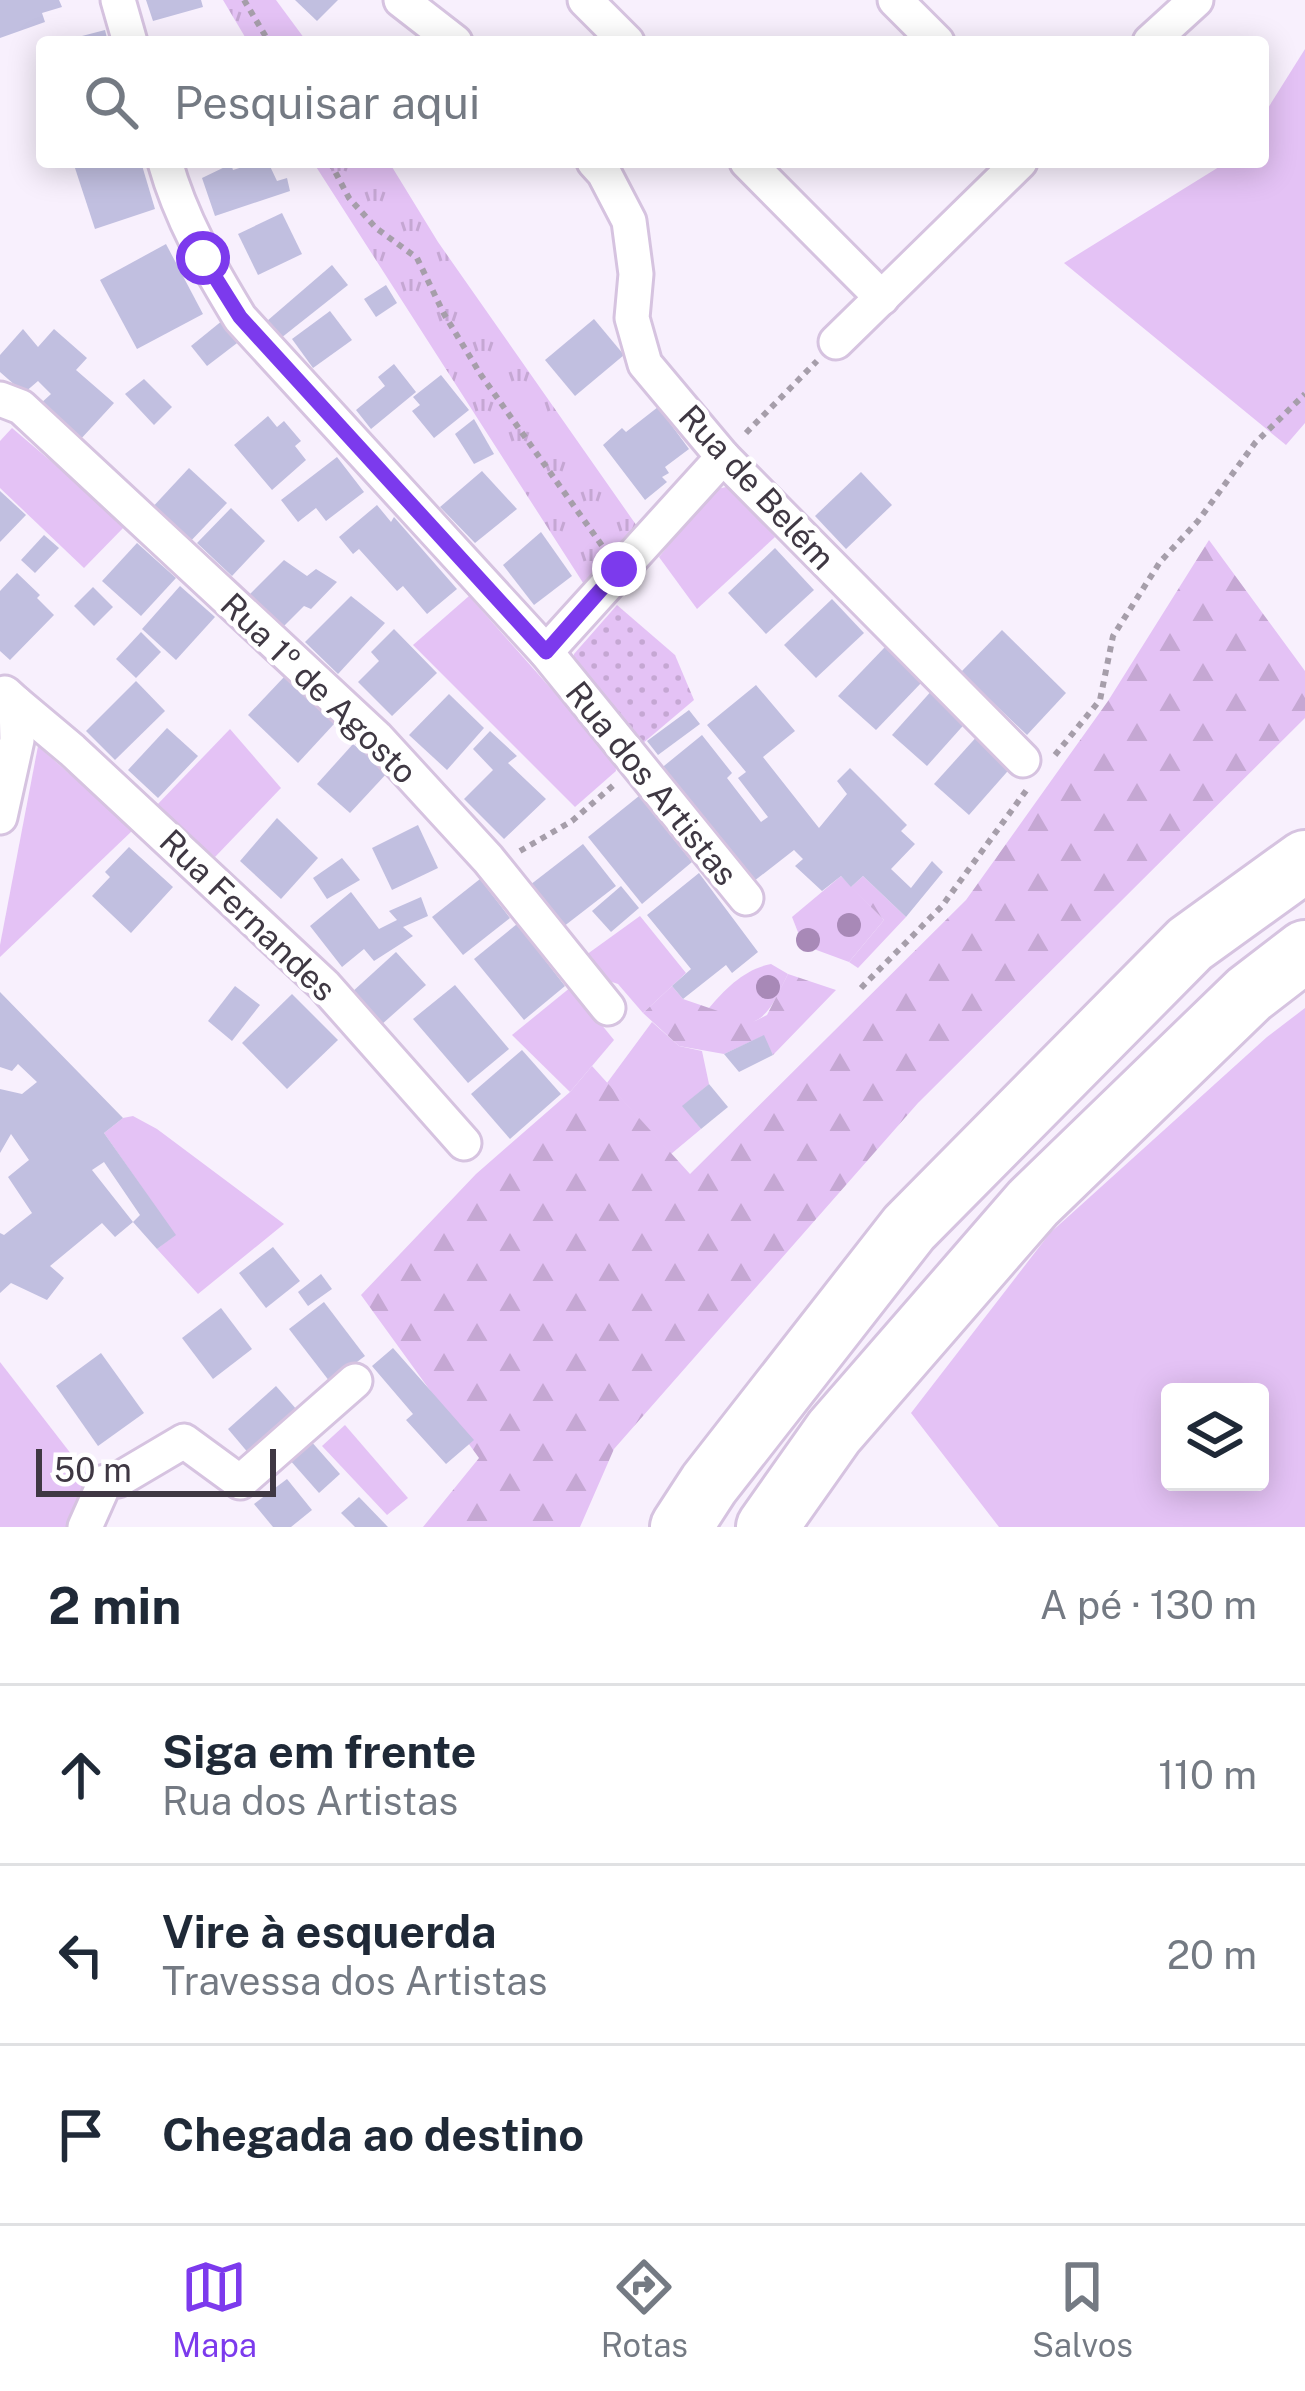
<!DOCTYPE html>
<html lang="pt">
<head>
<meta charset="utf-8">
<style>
	body { margin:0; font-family:"Public Sans",sans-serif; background:#f2f2f3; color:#1f2937 }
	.controls { position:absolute; right:36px; bottom:36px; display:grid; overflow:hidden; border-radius:12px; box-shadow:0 6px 30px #0003 }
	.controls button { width:108px; height:108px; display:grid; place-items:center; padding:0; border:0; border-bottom:3px solid #e0e1e3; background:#fff; color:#1f2937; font:60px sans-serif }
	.scale { position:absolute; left:36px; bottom:30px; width:240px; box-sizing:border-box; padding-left:12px; border:6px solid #3f3843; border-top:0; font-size:33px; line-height:42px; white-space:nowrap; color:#3f3843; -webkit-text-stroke:9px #fff; paint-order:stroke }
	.stop { position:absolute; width:36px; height:36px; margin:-27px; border:9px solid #7c3aed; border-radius:50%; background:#fff }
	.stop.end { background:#7c3aed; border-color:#fff; box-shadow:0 3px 12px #0008 }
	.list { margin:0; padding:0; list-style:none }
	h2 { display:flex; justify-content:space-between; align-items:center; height:156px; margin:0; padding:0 48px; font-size:51px }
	h2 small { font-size:39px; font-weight:400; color:#747a83 }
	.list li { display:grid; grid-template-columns:78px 1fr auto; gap:36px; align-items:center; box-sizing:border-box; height:180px; padding:0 48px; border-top:3px solid #e0e1e3 }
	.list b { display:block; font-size:45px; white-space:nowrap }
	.list p { margin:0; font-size:39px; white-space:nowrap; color:#747a83 }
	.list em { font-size:39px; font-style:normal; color:#747a83 }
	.icon { flex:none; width:66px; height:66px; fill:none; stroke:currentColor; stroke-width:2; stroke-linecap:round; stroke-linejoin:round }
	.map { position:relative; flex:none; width:1305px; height:1527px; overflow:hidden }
	.search { position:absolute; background:#fff; box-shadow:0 6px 30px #0003; left:36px; right:36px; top:36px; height:132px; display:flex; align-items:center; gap:30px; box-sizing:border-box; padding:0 42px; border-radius:12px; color:#747a83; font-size:45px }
	.sheet { height:696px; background:#fff }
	nav { display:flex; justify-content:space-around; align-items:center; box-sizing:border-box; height:168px; border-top:3px solid #e0e1e3; background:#fff; font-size:33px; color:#747a83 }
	nav a { display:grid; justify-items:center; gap:6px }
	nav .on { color:#7c3aed }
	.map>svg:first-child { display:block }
	.grass { fill:#e4c2f5; fill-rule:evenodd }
	.forest { fill:url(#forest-firs) }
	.park { fill:url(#park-tufts) }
	.garden { fill:url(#garden-dots) }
	.building { fill:#c1bfe0 }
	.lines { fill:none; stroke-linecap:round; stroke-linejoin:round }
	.minor-casing { stroke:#d6c3e0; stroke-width:39 }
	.motorway-casing { stroke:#d6c3e0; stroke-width:66 }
	.path { stroke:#a69eaa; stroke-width:6; stroke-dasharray:6 6; stroke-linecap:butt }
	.minor { stroke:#fff; stroke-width:33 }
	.motorway { stroke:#fff; stroke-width:60 }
	.tree { fill:#a889b7 }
	.route { stroke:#7c3aed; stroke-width:15 }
	.labels { text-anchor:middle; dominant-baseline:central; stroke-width:9; stroke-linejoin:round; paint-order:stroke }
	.street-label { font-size:33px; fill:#3f3843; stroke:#fff }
</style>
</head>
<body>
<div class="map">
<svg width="1305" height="1527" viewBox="0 0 1305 1527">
	<defs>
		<pattern id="forest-firs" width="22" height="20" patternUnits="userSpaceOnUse" patternTransform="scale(3)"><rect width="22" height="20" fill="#e4c2f5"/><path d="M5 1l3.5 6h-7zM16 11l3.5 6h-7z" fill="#c5a7d3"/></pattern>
		<pattern id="park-tufts" width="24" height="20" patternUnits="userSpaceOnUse" patternTransform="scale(3)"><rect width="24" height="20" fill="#e4c2f5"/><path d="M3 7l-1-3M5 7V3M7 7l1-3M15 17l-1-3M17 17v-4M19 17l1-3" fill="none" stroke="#c5a7d3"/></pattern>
		<pattern id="garden-dots" width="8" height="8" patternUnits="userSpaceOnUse" patternTransform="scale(3)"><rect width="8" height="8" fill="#e4c2f5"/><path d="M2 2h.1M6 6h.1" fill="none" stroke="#c5a7d3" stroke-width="1.8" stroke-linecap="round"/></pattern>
	</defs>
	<rect width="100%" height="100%" fill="#f8f0fd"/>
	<g class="grass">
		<polygon points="1305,49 1305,423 1286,445 1064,263 1227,162 1263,162 1263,116"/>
		<polygon points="12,428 126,525 84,568 0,488 0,441"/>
		<polygon points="726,487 737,490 775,537 697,609 659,557 713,490"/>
		<polygon points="469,596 615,761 616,771 575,807 413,645"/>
		<polygon points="230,729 281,788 215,857 155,807"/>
		<polygon points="38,746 133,830 0,957 0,945"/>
		<polygon points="841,876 884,920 849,962 803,945 792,917"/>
		<polygon points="640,916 686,973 643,1013 618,984 606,980 586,955"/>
		<path d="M771,964L788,974C777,995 766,1030 735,1023C727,1021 717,1012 709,1008C726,988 745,969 771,964Z"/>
		<polygon points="571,987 614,1040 570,1092 512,1035"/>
		<path d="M1305,1008V1527H999L911,1413L1050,1233L1267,1037ZM1170,1392H1260V1482H1170Z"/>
		<polygon points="652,1022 679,1046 702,1051 709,1084 683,1106 701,1129 671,1154 607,1083"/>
		<polygon points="133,1116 157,1129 284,1224 198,1294 157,1249 175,1235 104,1133 123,1118"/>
		<polygon points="0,1362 92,1481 72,1527 0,1527"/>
		<polygon points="345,1425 408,1498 387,1515 322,1446"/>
	</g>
	<g class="forest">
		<polygon points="1209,540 1305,671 1305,718 918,1103 614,1449 580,1527 423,1527 479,1458 361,1295 476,1174 570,1092 592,1066 690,1174 966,900 1108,701"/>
		<polygon points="863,876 906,917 858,968 849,962 884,920 851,887"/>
		<polygon points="788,974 836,990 773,1055 763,1036 724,1054 679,1046 643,1013 672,986 683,999 718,1011 736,1023 755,1021 767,1015"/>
	</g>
	<g class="park">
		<polygon points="223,0 276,0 307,42 248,42"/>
		<polygon points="313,162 389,162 438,242 639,529 587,589"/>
	</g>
	<polygon class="garden" points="617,605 675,655 694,700 636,749 573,664 574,654"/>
	<g class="building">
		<polygon points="0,0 59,0 62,7 42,13 45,22 0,38"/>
		<polygon points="146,0 201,0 203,7 153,21"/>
		<polygon points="295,0 338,0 317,21"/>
		<polygon points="105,30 108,42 83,42 82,36"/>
		<polygon points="73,162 141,162 155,209 95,229"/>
		<polygon points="258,162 268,162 277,181 287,178 290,191 215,216 202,178 231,164 233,170"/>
		<polygon points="282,213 302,254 258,275 238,234"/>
		<polygon points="166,244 203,314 137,349 100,280"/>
		<polygon points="332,265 348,285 281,338 267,321"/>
		<polygon points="386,285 397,303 376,317 364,299"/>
		<polygon points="330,311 352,340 313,368 292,339"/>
		<polygon points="228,316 245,337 207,366 191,346"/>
		<polygon points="594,319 624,355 575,396 545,360"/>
		<polygon points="23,329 38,347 54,329 87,358 76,370 114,403 79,441 39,405 51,394 38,381 24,393 0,372 0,355"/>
		<polygon points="394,364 416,392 371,429 356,410 385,386 378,377"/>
		<polygon points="441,375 469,410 434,438 412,411 420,405 413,397"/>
		<polygon points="144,379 172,407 154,425 125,394"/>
		<polygon points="658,407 689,449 665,467 669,473 662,477 667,482 645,500 603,445 622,428 626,432"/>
		<polygon points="268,416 277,427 284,421 301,441 295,446 306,460 272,490 234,445"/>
		<polygon points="474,419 494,454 474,464 455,434"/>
		<polygon points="337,457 364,492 326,521 316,508 298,522 281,500"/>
		<polygon points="189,468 227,503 186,546 149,511"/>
		<polygon points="482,471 517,509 475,543 440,507"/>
		<polygon points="861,472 892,505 846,549 815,516"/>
		<polygon points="0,491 26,515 0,542"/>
		<polygon points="377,505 391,522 394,517 457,589 427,614 403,586 397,591 359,549 353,554 339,537"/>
		<polygon points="231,508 265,541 232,576 197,543"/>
		<polygon points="541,532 572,576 534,605 503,565"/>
		<polygon points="44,535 59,548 35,573 21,560"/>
		<polygon points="137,543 176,578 141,616 102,581"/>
		<polygon points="775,548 814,590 766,634 728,593"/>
		<polygon points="284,560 307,576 316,569 337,582 311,609 304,606 283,627 249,595"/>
		<polygon points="17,573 40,595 37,598 54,615 10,660 0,651 0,591"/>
		<polygon points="180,586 215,617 176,660 142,629"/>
		<polygon points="93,587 113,607 94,626 74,606"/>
		<polygon points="351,596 385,623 338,674 305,642"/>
		<polygon points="832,599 864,633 816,678 784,645"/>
		<polygon points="394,629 437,673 392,716 358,682 379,661 371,652"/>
		<polygon points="1002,630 1066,693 1027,735 961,672"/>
		<polygon points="141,632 161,652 136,678 116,659"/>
		<polygon points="885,647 922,682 876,730 838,696"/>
		<polygon points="284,677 334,724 298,763 248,715"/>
		<polygon points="136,681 165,711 115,760 86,731"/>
		<polygon points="756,685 795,731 763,757 819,828 847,794 837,781 850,768 907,825 901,831 915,844 891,869 911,888 932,861 943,872 906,917 863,876 851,887 841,876 822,891 795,866 803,859 794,850 749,885 659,770 702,735 732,773 727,778 761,822 768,817 738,778 746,772 707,725"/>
		<polygon points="934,688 969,719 927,766 892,735"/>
		<polygon points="449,694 484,728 447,770 409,735"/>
		<polygon points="689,710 700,724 658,755 647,741"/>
		<polygon points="167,728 198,756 158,798 128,770"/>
		<polygon points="490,731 517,756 508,763 546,799 504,839 464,799 493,770 473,749"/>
		<polygon points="980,733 1014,764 969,815 934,784"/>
		<polygon points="353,744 388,772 350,813 317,784"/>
		<polygon points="639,796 692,862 642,904 588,837"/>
		<polygon points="277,818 318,858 281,899 240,861"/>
		<polygon points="418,825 438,868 392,890 372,848"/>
		<polygon points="583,844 616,886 563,927 530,885"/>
		<polygon points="129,847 173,887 131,933 92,896 110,877 105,872"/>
		<polygon points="342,858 360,880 327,899 313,878"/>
		<polygon points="699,873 758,952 732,973 726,965 683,999 672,986 691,969 647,915"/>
		<polygon points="480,879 510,918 463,955 432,917"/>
		<polygon points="621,886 639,908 611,932 592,911"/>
		<polygon points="351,892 379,929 397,920 389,911 421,897 428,916 403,927 413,936 374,961 364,949 342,967 310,926"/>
		<polygon points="517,924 565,986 524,1020 474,959"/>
		<polygon points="396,952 426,985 381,1025 351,993"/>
		<polygon points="455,985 509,1049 468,1083 413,1019"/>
		<polygon points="235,986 260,1005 232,1041 208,1021"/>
		<polygon points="0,992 123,1118 104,1133 176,1235 157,1249 133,1222 140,1215 104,1162 92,1170 133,1222 115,1237 102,1223 50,1266 64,1278 47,1300 11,1283 0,1293 0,1233 4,1235 32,1213 8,1177 29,1160 11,1134 0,1153 0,1089 22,1094 37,1082 18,1064 12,1071 0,1067"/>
		<polygon points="292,994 338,1040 287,1089 242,1043"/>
		<polygon points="764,1035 773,1055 739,1072 724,1054"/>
		<polygon points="522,1050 561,1094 510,1139 471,1094"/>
		<polygon points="709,1084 728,1107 701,1129 682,1106"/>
		<polygon points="273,1247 300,1281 266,1308 239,1273"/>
		<polygon points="321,1274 332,1289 308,1306 298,1292"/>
		<polygon points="324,1302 365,1356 330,1382 289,1329"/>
		<polygon points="221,1308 252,1349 213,1379 182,1338"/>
		<polygon points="393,1348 474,1440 446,1464 406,1420 413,1414 372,1366"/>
		<polygon points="101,1353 144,1413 98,1446 56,1386"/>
		<polygon points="276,1386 304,1418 255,1461 228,1429"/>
		<polygon points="310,1440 340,1474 319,1493 289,1459"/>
		<polygon points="287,1479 312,1510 291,1527 273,1527 254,1504"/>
		<polygon points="359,1497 388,1527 355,1527 341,1513"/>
	</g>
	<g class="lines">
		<g class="minor-casing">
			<g id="minor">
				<polyline points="118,0 130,42"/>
				<polyline points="401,0 455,42"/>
				<polyline points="585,0 627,42"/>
				<polyline points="895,0 937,42"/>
				<polyline points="1150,42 1196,0"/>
				<path d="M165,162C181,219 209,267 240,318L546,652L746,898"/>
				<polyline points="594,162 604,173 629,221 636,274 632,318 645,364 723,457 1023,760"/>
				<polyline points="747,162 882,298"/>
				<polyline points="836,342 1020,162"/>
				<polyline points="0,399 21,407 376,737 488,859 608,1008"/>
				<polyline points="546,652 723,457"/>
				<polyline points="16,703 72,750 324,985 464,1143"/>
				<polyline points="0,817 17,740 16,703 5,693"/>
				<polyline points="85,1527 105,1482 118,1480 184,1441 240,1482 355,1381"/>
			</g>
		</g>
		<g class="motorway-casing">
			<g id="motorway">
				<polyline points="681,1527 709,1484 909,1228 1190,944 1305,861"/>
				<polyline points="767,1527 834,1432 1033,1203 1249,994 1305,951"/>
			</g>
		</g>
		<g class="path">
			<polyline points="244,0 269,42"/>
			<polyline points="330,162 349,198 376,228 417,258 444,314 481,375 603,547"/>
			<polyline points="746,433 817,361"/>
			<polyline points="1055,755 1100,700 1113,636 1160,562 1198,521 1255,443 1305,394"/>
			<polyline points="520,851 572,821 616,783"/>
			<polyline points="861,988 942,906 1028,788"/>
		</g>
		<use href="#minor" class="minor"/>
		<use href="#motorway" class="motorway"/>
	</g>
	<g class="tree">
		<circle cx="849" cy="925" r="12"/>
		<circle cx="808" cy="940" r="12"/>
		<circle cx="768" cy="987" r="12"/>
	</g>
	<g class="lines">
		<polyline class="route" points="203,258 240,317 546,652 619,569"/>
	</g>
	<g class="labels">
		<g class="street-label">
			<text transform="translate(757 487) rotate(47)">Rua de Belém</text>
			<text transform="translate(319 688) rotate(44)">Rua 1º de Agosto</text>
			<text transform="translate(652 783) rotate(51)">Rua dos Artistas</text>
			<text transform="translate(248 915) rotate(44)">Rua Fernandes</text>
		</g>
	</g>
</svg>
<div class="controls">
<button><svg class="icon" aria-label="layers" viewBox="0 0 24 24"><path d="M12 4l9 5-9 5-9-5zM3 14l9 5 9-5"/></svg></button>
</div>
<div class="scale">50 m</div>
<div class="stop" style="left:203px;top:258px"></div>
<div class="stop end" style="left:619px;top:569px"></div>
<div class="search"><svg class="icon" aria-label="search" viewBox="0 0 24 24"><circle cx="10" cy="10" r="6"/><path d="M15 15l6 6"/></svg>Pesquisar aqui</div>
</div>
<section class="sheet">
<h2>2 min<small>A pé · 130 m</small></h2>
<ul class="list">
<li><svg class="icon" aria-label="ahead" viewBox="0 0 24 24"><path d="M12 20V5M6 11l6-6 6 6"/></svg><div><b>Siga em frente</b><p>Rua dos Artistas</p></div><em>110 m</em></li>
<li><svg class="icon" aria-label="left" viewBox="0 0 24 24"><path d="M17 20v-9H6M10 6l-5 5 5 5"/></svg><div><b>Vire à esquerda</b><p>Travessa dos Artistas</p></div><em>20 m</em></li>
<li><svg class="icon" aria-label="arrive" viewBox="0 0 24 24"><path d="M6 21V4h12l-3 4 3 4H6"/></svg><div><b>Chegada ao destino</b></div></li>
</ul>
</section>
<nav>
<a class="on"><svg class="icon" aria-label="map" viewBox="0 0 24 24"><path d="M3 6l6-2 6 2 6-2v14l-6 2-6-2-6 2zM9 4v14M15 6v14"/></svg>Mapa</a>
<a><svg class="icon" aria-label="directions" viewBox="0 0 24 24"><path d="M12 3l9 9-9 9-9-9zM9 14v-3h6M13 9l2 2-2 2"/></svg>Rotas</a>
<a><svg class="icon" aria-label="saved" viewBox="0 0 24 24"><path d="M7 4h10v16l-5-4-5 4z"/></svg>Salvos</a>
</nav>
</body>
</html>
